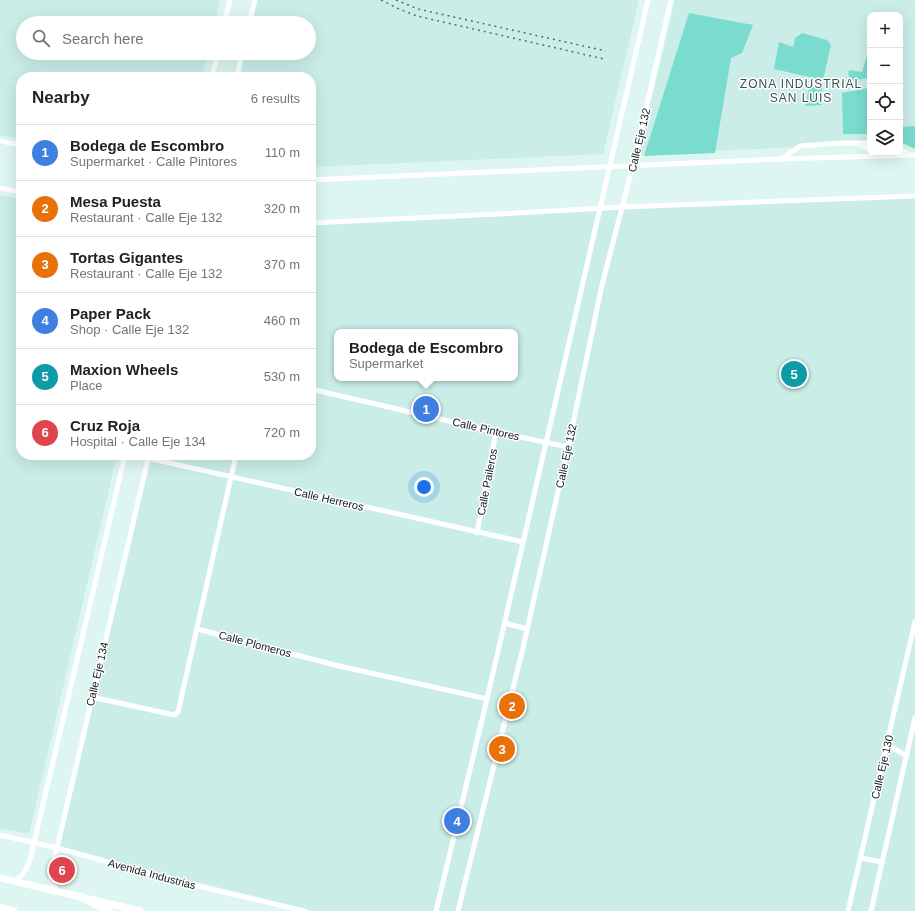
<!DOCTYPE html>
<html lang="en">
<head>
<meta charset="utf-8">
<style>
	body { margin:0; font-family:Arial,sans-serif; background:#f6f6f6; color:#202124 }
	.controls { position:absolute; right:12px; top:12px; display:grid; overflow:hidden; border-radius:8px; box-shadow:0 4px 16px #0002 }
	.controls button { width:36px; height:36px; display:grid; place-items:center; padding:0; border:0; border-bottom:1px solid #e0e0e0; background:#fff; color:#202124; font:20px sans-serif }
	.you { position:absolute; left:424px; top:487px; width:14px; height:14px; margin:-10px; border:3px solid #fff; border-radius:50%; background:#1a73e8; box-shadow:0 0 0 6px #1a73e833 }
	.badge { display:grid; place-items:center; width:26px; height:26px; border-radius:50%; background:#b45309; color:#fff; font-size:13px; font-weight:700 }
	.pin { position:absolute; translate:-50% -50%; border:2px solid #fff; box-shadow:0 1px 4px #0006 }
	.popup { position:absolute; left:334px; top:329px; width:184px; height:52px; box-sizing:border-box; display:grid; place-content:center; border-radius:8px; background:#fff; filter:drop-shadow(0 1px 3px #0005); font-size:13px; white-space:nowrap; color:#757577 }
	.popup b { font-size:15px; color:#202124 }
	.popup::after { content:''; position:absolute; left:50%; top:100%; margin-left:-8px; border:8px solid transparent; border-top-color:#fff }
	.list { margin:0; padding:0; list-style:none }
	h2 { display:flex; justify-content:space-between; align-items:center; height:52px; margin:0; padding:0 16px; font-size:17px }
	h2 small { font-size:13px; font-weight:400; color:#757577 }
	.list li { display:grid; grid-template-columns:26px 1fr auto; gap:12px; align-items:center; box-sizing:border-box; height:56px; padding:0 16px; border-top:1px solid #e0e0e0 }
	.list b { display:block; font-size:15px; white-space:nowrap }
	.list p { margin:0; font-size:13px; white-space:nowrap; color:#757577 }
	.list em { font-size:13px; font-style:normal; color:#757577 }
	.icon { flex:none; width:22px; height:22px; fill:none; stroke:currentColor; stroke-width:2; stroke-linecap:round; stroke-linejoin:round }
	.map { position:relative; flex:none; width:915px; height:911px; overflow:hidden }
	.search { position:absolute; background:#fff; box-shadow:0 4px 16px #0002; left:16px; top:16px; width:300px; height:44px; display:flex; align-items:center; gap:10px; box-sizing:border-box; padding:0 14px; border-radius:22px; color:#757577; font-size:15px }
	.panel { position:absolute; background:#fff; box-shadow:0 4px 16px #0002; left:16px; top:72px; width:300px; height:388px; border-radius:16px }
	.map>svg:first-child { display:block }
	.built { fill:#caede8; fill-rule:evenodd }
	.green { fill:#7adbcf }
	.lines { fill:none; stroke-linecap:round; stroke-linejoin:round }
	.minor { stroke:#fff; stroke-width:5 }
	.major { stroke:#fff; stroke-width:7 }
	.highway { stroke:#fff; stroke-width:8 }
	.rail { stroke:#5c6b69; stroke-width:1.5; stroke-dasharray:2 4; stroke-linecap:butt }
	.labels { text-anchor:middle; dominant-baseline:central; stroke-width:3; stroke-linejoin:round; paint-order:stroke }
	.street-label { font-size:11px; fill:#111a19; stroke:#fff }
	.neighbourhood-label { font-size:12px; letter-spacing:1px; fill:#3a504d; stroke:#fff }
</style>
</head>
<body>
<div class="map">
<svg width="915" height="911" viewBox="0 0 915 911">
	<rect width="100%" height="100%" fill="#ddf6f2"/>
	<g class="built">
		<polygon points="0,0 220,0 215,23 23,23 23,53 208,53 202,77 21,77 21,139 0,135"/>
		<polygon points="256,0 639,0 603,154 311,167 311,77 238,77 244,53 309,53 309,23 251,23"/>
		<polygon points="675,0 915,0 915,142 900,143 900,15 870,15 870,144 639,154"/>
		<polygon points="0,195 21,199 21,455 117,455 29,834 0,828"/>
		<path d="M915,195V911H315L57,848L149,455H311V223ZM337,332H515V378H337Z"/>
	</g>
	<g class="green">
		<polygon points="689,13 753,25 742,53 731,58 715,153 644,156"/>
		<polygon points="802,33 827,40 831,45 823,80 774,69 779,42 793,47 795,38"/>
		<polygon points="868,52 870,52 869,78 854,80 848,76 849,70 862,72"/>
		<polygon points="810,83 822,86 822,105 805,106"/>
		<polygon points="868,88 870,91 870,134 843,134 842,93"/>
		<polygon points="915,126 915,149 900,142 900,127"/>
	</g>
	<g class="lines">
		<g class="minor">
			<polyline points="224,23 230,0"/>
			<polyline points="249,23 255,0"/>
			<polyline points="212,77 218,53"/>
			<polyline points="237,77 242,53"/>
			<polyline points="0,141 21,145"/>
			<polyline points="859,144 870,151"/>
			<polyline points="900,149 909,155"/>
			<polyline points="781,159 797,148 801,146 838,143 870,143"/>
			<polyline points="311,180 781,159 915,155"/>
			<polyline points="0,188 21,192"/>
			<polyline points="311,223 499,214 622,207 915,196"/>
			<polyline points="311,389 496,432 568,447"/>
			<polyline points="134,455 523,542"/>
			<polyline points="477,533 496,432"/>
			<polyline points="505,623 527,629"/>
			<polyline points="197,629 335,665 487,699"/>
			<polyline points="92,697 174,715 178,712 236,455"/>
			<polyline points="887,745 907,756"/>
			<polyline points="0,835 57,848 189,884 304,911"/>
			<polyline points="861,858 882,862"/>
			<path d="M15,881C29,872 30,858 34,843L125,455"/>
			<polyline points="58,892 51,881 50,876 51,867 57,848 149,455"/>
			<polyline points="436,911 487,699 648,0"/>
			<polyline points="458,911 523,648 568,447 602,285 633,165 671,0"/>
			<polyline points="848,911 915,622"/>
			<polyline points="871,911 915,718"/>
		</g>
		<polyline class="major" points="0,878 140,911"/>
		<g class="highway">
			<polyline points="81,897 109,911"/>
			<polyline points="0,908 13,911"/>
		</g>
		<g class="rail">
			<polyline points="381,0 399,9 417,16 604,59"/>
			<polyline points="396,0 418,9 606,51"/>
		</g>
	</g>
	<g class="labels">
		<g class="street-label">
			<text transform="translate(639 140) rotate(-77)">Calle Eje 132</text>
			<text transform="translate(486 429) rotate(13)">Calle Pintores</text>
			<text transform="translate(566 456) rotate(-78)">Calle Eje 132</text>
			<text transform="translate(487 482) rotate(-79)">Calle Paileros</text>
			<text transform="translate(329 499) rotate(13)">Calle Herreros</text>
			<text transform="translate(255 644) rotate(15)">Calle Plomeros</text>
			<text transform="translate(97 674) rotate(-77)">Calle Eje 134</text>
			<text transform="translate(882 767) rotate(-77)">Calle Eje 130</text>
			<text transform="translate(152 874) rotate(15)">Avenida Industrias</text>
		</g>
		<g class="neighbourhood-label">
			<text x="801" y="84">ZONA INDUSTRIAL<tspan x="801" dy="14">SAN LUIS</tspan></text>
		</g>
	</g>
</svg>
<div class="controls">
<button>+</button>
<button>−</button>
<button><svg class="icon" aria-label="locate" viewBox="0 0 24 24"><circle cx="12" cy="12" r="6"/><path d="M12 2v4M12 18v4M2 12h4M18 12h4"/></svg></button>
<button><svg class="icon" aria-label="layers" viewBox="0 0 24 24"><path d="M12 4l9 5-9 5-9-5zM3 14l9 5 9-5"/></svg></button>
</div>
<div class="you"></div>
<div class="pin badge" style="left:426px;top:409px;background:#3f7fe0">1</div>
<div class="popup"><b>Bodega de Escombro</b>Supermarket</div>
<div class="pin badge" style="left:512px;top:706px;background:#e8710a">2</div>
<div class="pin badge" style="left:502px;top:749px;background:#e8710a">3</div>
<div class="pin badge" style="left:457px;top:821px;background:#3f7fe0">4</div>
<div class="pin badge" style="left:794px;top:374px;background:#0f9aa8">5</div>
<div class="pin badge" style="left:62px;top:870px;background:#e0444e">6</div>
<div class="search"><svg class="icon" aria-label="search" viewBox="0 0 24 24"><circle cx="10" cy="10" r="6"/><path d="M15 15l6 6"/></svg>Search here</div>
<section class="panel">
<h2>Nearby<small>6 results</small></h2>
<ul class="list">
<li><span class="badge" style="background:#3f7fe0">1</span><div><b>Bodega de Escombro</b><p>Supermarket · Calle Pintores</p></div><em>110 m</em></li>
<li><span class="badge" style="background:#e8710a">2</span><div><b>Mesa Puesta</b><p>Restaurant · Calle Eje 132</p></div><em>320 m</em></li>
<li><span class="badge" style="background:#e8710a">3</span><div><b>Tortas Gigantes</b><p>Restaurant · Calle Eje 132</p></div><em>370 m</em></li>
<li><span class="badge" style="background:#3f7fe0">4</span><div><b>Paper Pack</b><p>Shop · Calle Eje 132</p></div><em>460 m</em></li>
<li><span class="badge" style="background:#0f9aa8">5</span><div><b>Maxion Wheels</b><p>Place</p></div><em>530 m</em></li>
<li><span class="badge" style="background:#e0444e">6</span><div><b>Cruz Roja</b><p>Hospital · Calle Eje 134</p></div><em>720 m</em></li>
</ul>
</section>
</div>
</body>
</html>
